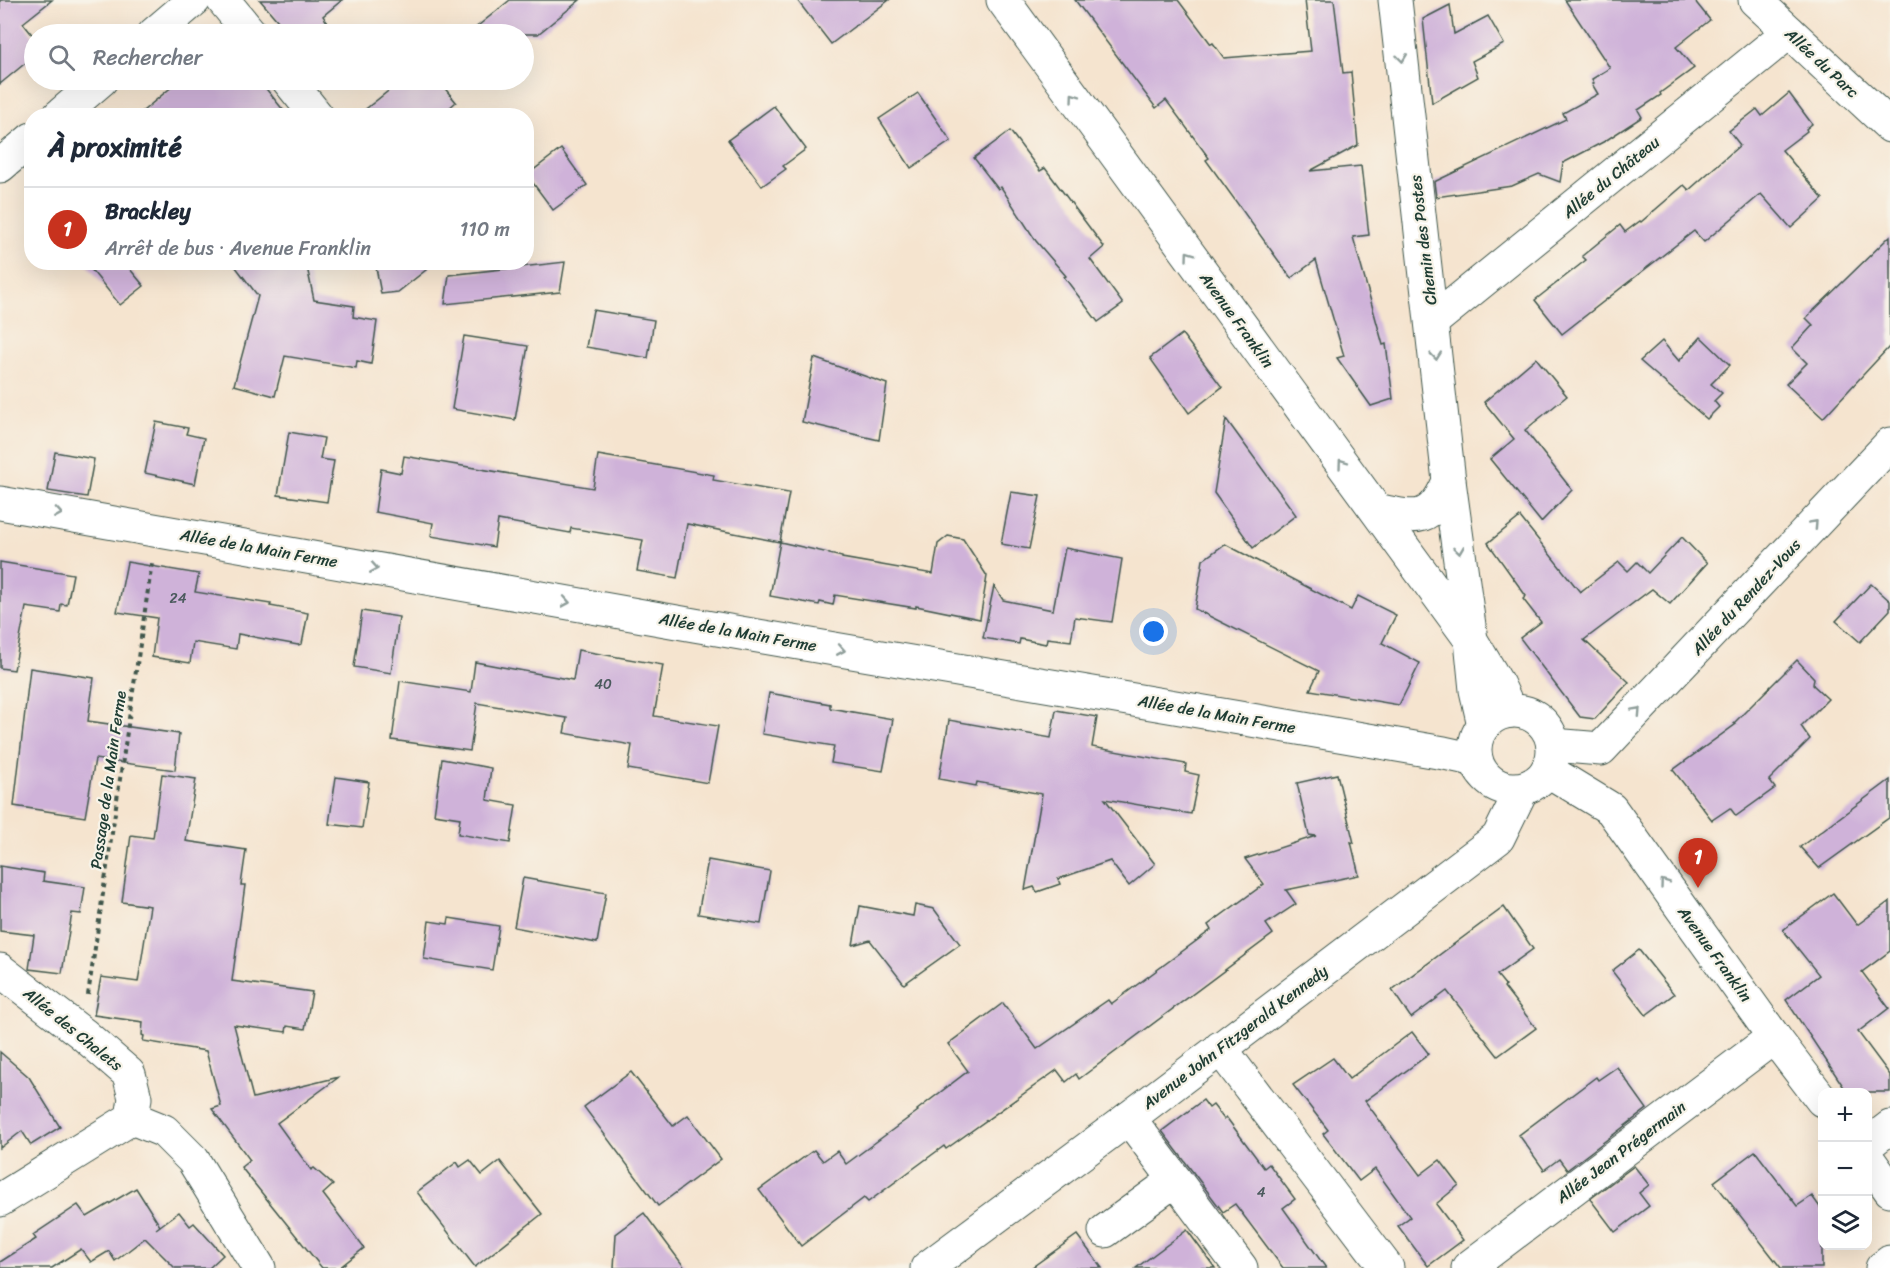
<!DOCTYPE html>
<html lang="fr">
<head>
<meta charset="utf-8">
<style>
	body { margin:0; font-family:Sriracha,sans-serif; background:#f6f6f7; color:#1f2937 }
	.controls { position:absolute; right:18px; bottom:18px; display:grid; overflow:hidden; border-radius:12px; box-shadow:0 6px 24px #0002 }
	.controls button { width:54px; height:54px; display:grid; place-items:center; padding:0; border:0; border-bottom:2px solid #e0e1e3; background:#fff; color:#1f2937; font:30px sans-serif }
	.you { position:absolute; left:1154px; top:632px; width:21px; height:21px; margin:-15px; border:4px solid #fff; border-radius:50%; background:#1a73e8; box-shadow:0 0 0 9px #1a73e833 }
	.badge { display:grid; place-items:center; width:39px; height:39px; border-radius:50%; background:#c8321e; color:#fff; font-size:20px; font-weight:700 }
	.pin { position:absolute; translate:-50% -50px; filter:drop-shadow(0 2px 3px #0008) }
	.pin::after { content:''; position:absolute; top:32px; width:21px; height:18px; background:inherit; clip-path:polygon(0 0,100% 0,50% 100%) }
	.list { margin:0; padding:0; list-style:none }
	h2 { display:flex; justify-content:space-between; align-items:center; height:78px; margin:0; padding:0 24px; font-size:26px }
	h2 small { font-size:20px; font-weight:400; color:#747a83 }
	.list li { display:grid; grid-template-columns:39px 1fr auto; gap:18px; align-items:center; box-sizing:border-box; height:84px; padding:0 24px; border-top:2px solid #e0e1e3 }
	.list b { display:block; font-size:22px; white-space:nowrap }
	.list p { margin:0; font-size:20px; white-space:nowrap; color:#747a83 }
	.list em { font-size:20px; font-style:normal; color:#747a83 }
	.icon { flex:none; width:33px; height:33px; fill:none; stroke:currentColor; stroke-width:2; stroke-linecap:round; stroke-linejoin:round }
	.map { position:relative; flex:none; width:1890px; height:1268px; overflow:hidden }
	.search { position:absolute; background:#fff; box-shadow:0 6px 24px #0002; left:24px; top:24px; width:510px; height:66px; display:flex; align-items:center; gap:15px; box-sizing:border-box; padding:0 21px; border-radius:33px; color:#747a83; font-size:22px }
	.panel { position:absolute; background:#fff; box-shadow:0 6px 24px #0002; left:24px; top:108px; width:510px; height:162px; border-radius:24px }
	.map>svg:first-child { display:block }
	.building { fill:#cfb2d9 }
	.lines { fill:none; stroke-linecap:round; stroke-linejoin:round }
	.minor-casing { stroke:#3f564b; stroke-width:35 }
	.path { stroke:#3f564b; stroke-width:4; stroke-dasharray:4.5 4.5; stroke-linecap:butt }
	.minor { stroke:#fff; stroke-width:33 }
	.oneway { stroke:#8f9e9a }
	.labels { text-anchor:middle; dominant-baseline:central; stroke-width:4.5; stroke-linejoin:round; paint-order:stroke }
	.number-label { font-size:14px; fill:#4b5a5d }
	.street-label { font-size:16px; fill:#1f3d34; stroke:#f7f3e8 }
</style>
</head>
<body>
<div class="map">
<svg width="1890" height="1268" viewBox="0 0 1890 1268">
	<rect width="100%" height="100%" fill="#f7f3e8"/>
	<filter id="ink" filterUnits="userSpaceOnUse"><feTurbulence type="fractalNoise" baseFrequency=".0167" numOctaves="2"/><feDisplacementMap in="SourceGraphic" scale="12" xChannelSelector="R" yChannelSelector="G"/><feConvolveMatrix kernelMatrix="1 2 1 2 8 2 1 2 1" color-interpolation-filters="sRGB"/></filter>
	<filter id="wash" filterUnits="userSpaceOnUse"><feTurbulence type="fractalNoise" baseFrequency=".008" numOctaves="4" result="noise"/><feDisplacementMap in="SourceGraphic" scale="24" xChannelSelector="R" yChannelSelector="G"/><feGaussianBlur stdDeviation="1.35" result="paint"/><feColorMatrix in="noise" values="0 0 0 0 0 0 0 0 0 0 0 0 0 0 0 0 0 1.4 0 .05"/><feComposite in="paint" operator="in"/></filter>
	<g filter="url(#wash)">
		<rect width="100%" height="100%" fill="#f5e4cf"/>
		<g id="blocks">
			<g class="building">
				<polygon points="0,0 52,0 23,23 34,37 34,56 0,84"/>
				<polygon points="260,0 342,0 323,16 327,22 312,34 289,34"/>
				<polygon points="510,0 580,0 538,34 468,34"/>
				<polygon points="797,0 889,0 831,44"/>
				<polygon points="1075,0 1178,0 1211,44 1213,43 1224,58 1311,51 1305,0 1334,0 1343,73 1351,72 1358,145 1310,171 1361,166 1369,235 1353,237 1383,345 1386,344 1393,399 1371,406 1337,358 1344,356 1316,260 1291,278 1206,160 1209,158 1166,100 1156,108"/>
				<polygon points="1565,0 1694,0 1710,20 1676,47 1694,68 1660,93 1661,95 1638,110 1642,117 1605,141 1563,163 1560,182 1539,174 1512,186 1436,197 1434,182 1566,119 1563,113 1598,94 1592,84 1594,83 1592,79 1610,68"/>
				<polygon points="1450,5 1454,34 1488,16 1504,44 1472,61 1478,77 1432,103 1423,19"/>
				<polygon points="180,80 259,80 288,116 137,116"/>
				<polygon points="402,80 438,80 456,102 440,116 357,116"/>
				<polygon points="918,93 951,141 911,168 879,119"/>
				<polygon points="1789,93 1812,124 1806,129 1807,131 1782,150 1823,199 1791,228 1761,194 1704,242 1694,231 1562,334 1535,300 1586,260 1582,256 1620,225 1625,232 1640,221 1641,222 1684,185 1689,190 1740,145 1729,131 1757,109 1762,116"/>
				<polygon points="774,106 806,149 783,166 786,169 762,186 728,140"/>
				<polygon points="1010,131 1040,171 1045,168 1104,247 1090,259 1123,304 1098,322 1064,277 1066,276 1036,241 1001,187 998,189 974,158"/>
				<polygon points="561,149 587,185 553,210 527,175"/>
				<polygon points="1890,236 1890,346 1823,418 1786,384 1807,363 1792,348 1813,325 1806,318"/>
				<polygon points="85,262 124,262 144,286 120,305"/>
				<polygon points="232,262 306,262 314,300 354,306 353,317 377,321 371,364 357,361 356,368 285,356 275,396 234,385 258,296"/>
				<polygon points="375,262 436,262 398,292 381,294"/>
				<polygon points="565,262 560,292 445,304 449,275"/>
				<polygon points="593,310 654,320 648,358 586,347"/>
				<polygon points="1182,334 1222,387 1189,413 1150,358"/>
				<polygon points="464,336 528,346 515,420 452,409"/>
				<polygon points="1701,337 1730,365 1711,384 1722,393 1714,401 1719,407 1707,419 1640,361 1662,341 1679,361"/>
				<polygon points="814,358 887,384 879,440 802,422"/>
				<polygon points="1536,358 1567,396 1525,430 1572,490 1541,522 1490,459 1514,439 1484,402"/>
				<polygon points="1226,419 1296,515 1253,548 1214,493"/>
				<polygon points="156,422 188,428 186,434 204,438 195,484 145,473"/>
				<polygon points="289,432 324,438 320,459 334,461 327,502 278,495"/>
				<polygon points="55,452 94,459 87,497 48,491"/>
				<polygon points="598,455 714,475 713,480 789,493 780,542 687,524 677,578 637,571 643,540 571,528 570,533 498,520 494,547 431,536 433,523 375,512 381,469 401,473 404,456 593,488"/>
				<polygon points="1011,492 1040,496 1029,549 1001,544"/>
				<polygon points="1520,517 1580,592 1619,562 1628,571 1637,562 1648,573 1682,537 1707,563 1670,604 1652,589 1584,640 1629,682 1595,719 1580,717 1520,638 1541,622 1523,599 1526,596 1488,543"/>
				<polygon points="948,536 963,539 987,576 980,619 916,606 916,608 835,595 833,605 820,602 819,605 770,596 780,542 829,553 829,554 842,557 842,558 933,574 938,544"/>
				<polygon points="1225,544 1351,610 1358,596 1396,615 1382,643 1420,663 1399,705 1310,690 1319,671 1195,609 1203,560"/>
				<polygon points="1065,548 1122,559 1112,622 1075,617 1071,641 1047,638 1046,644 1020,639 1019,644 983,638 994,586 1003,600 1053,610"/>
				<polygon points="0,562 73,574 67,605 61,604 60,612 26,607 14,670 0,668"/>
				<polygon points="127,562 199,574 195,592 271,604 270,606 308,613 302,644 298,645 238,634 236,649 193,642 190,663 152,657 157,618 117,612"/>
				<polygon points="1871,584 1890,601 1890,610 1860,642 1836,621"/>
				<polygon points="362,611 399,617 391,673 354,667"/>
				<polygon points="578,650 663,665 654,716 718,726 708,783 628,769 632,745 564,733 567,718 477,703 470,751 392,740 400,681 471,692 475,662 573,680"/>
				<polygon points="1797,660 1814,678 1813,685 1828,699 1801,726 1810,739 1769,780 1775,788 1736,816 1730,808 1712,820 1673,770 1736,724 1734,723"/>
				<polygon points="30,668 94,678 88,721 179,734 175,770 95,759 85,817 14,806"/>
				<polygon points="769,693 830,704 830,708 893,719 883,771 831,763 834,746 762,734"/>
				<polygon points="1056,710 1097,717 1092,747 1186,764 1185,772 1199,775 1191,814 1105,799 1155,864 1129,886 1110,861 1058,879 1060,884 1037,892 1034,887 1025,890 1042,794 977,782 976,786 939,779 949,720 1051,738"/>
				<polygon points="442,759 491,768 487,800 516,805 510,843 458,834 460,818 434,814"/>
				<polygon points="162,774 196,779 186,841 246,850 241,885 245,885 232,981 312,992 305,1029 287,1026 286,1032 234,1025 253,1098 339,1077 277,1123 311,1170 314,1168 333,1185 323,1194 364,1248 339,1268 322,1268 241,1167 250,1160 212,1109 221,1106 206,1051 143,1041 144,1036 142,1035 143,1022 94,1015 101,977 138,982 150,906 122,902 131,835 153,838"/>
				<polygon points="1337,774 1354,843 1351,842 1359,875 1286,890 1296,904 1266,924 1273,934 1079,1079 1076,1074 1066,1082 1057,1070 946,1149 944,1146 868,1202 864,1198 801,1246 759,1190 814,1150 823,1161 837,1151 846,1164 918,1111 917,1110 968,1071 948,1044 1003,1003 1037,1049 1108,1000 1111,1004 1211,930 1208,925 1264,884 1245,859 1316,836 1309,835 1297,783"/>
				<polygon points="336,777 369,782 362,828 329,824"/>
				<polygon points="1890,780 1890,817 1819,868 1800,847"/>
				<polygon points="708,860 770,871 761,924 698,914"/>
				<polygon points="0,866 44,873 43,881 85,887 81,914 72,913 62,973 29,969 34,935 0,931"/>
				<polygon points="523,878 606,893 597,943 514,927"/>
				<polygon points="1833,893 1857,925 1890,901 1890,951 1862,972 1889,1008 1858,1032 1890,1075 1890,1092 1847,1092 1786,1000 1819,975 1783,930"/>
				<polygon points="915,905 934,909 960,944 904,984 870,940 853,945 860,906 913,916"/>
				<polygon points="1504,907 1533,949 1497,975 1506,986 1504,987 1536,1028 1498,1056 1447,991 1411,1018 1392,990"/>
				<polygon points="449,918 499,926 492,970 424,959 429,921 448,924"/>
				<polygon points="1639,950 1674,994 1646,1015 1612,971"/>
				<polygon points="1412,1032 1429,1054 1365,1101 1420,1175 1440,1160 1459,1185 1436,1204 1463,1240 1428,1266 1398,1226 1410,1217 1375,1169 1359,1181 1323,1134 1328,1130 1293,1085 1333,1058 1349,1079"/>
				<polygon points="0,1052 29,1077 60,1127 31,1145 22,1131 0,1148"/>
				<polygon points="1617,1067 1647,1109 1567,1170 1559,1159 1544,1170 1519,1135 1596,1077 1598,1080"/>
				<polygon points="631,1072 673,1126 688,1115 721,1159 658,1206 584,1107"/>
				<polygon points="1203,1100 1209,1108 1213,1105 1224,1119 1226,1117 1264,1168 1269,1164 1295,1199 1283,1208 1326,1268 1283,1268 1235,1204 1223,1212 1162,1131"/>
				<polygon points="1755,1151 1797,1206 1812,1196 1822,1210 1822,1268 1781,1268 1714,1182"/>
				<polygon points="470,1160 482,1175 500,1161 542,1214 475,1267 417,1192 457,1162 460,1167"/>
				<polygon points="1634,1166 1649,1185 1639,1193 1649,1206 1615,1232 1590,1199"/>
				<polygon points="136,1188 160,1226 156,1229 179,1212 190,1226 194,1223 223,1255 209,1268 175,1268 145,1238 115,1261 109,1251 91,1262 81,1249 52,1268 0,1268 0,1262 36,1239 33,1235 78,1205 87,1217"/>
				<polygon points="644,1213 685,1268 614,1268 616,1234"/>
				<polygon points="1187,1230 1215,1268 1136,1268"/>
				<polygon points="1077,1235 1102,1268 1031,1268"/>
			</g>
		</g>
	</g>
	<g filter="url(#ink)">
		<use href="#blocks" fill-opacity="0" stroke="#3f564b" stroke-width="1.5"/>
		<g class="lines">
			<g class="minor-casing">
				<g id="minor">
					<polyline points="223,0 251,34"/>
					<polyline points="1003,0 1471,640 1498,685 1510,711"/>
					<polyline points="1395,0 1449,481 1471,640 1476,690 1484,725"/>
					<polyline points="1755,0 1890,126"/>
					<polyline points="154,34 194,0"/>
					<polyline points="288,80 317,116"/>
					<polyline points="59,116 101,80"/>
					<polyline points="0,166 32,139"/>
					<polyline points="1432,322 1789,32"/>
					<polyline points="0,503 694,625 1444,753 1476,760"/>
					<path d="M1377,510C1417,519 1431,523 1449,481"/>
					<circle cx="1514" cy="750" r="39"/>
					<polyline points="1553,745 1601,749 1890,444"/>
					<polyline points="1547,770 1611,809 1774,1037 1822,1100"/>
					<polyline points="0,970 83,1034 129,1074 135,1098 132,1118 0,1200"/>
					<polyline points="1220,1048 1387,1268"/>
					<polyline points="132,1118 164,1131 193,1160 259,1268"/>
					<polyline points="1129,1118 1241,1268"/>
					<polyline points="1868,1144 1890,1127"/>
					<polyline points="1868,1159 1890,1190"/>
					<polyline points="1105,1231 1175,1180"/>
					<polyline points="927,1268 1129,1118 1498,838 1522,789"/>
					<polyline points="1468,1268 1774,1037"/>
					<polyline points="1882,1268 1890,1262"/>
				</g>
			</g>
			<polyline class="path" points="88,995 152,563"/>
			<use href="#minor" class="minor"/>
		</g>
		<defs><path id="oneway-chevron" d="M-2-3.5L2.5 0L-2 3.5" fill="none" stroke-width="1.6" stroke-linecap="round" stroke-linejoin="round" transform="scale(1.5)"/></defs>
		<g class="oneway">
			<use href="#oneway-chevron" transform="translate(1402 58) rotate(83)"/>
			<use href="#oneway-chevron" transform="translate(1074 97) rotate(-126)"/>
			<use href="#oneway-chevron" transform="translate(1189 255) rotate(-126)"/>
			<use href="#oneway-chevron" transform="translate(1436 356) rotate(84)"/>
			<use href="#oneway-chevron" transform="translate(1342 463) rotate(-126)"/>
			<use href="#oneway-chevron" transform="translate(58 513) rotate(9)"/>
			<use href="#oneway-chevron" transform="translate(1814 524) rotate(-47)"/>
			<use href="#oneway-chevron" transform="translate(1459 550) rotate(82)"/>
			<use href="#oneway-chevron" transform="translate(374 568) rotate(10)"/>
			<use href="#oneway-chevron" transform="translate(566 602) rotate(10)"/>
			<use href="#oneway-chevron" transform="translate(841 650) rotate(10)"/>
			<use href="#oneway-chevron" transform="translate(1637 711) rotate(-47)"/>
			<use href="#oneway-chevron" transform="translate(1664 883) rotate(-126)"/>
		</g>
	</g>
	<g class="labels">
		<g class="number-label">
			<text x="178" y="598">24</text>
			<text x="603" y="684">40</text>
			<text x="1261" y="1192">4</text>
		</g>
		<g class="street-label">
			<text transform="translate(1822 63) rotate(43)">Allée du Parc</text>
			<text transform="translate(1611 177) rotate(-39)">Allée du Château</text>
			<text transform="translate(1423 240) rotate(-97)">Chemin des Postes</text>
			<text transform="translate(1237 320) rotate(54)">Avenue Franklin</text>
			<text transform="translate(259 548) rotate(10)">Allée de la Main Ferme</text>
			<text transform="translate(1746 597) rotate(-47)">Allée du Rendez-Vous</text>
			<text transform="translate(738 632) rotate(10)">Allée de la Main Ferme</text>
			<text transform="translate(1217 714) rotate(10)">Allée de la Main Ferme</text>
			<text transform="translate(108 780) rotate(-82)">Passage de la Main Ferme</text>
			<text transform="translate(1715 954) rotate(54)">Avenue Franklin</text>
			<text transform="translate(73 1029) rotate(39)">Allée des Chalets</text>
			<text transform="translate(1235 1037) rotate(-37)">Avenue John Fitzgerald Kennedy</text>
			<text transform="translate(1621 1152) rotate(-37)">Allée Jean Prégermain</text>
		</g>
	</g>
</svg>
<div class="controls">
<button>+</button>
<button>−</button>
<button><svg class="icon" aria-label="layers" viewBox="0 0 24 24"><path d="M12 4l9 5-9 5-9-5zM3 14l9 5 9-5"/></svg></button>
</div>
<div class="you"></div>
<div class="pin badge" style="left:1698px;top:888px">1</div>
<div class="search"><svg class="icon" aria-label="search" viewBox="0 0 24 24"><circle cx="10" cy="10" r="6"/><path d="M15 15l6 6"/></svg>Rechercher</div>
<section class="panel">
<h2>À proximité<small></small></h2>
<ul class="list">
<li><span class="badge">1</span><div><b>Brackley</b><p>Arrêt de bus · Avenue Franklin</p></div><em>110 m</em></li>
</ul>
</section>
</div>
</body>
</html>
